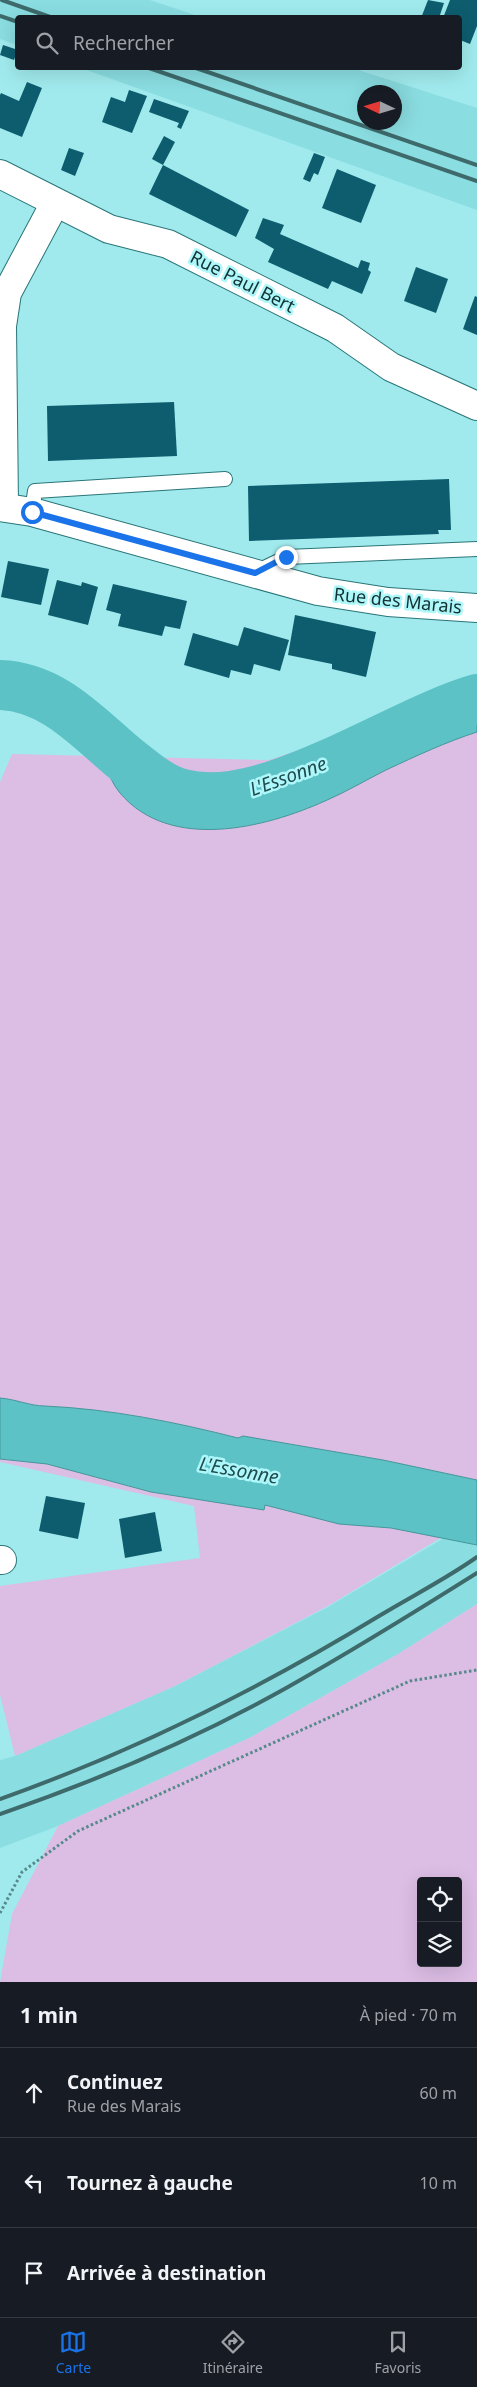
<!DOCTYPE html>
<html lang="fr">
<head>
<meta charset="utf-8">
<style>
	body { margin:0; font-family:"Noto Sans",sans-serif; background:#20242c; color:#f1f3f6 }
	.controls { position:absolute; right:15px; bottom:15px; display:grid; overflow:hidden; border-radius:5px; box-shadow:0 5px 20px #0002 }
	.controls button { width:45px; height:45px; display:grid; place-items:center; padding:0; border:0; border-bottom:1px solid #363941; background:#171b24; color:#f1f3f6; font:25px sans-serif }
	.compass { position:absolute; left:357px; top:85px; width:45px; height:45px; border-radius:50%; background:#171b24; box-shadow:0 5px 20px #0002; rotate:274deg }
	.stop { position:absolute; width:15px; height:15px; margin:-11px; border:4px solid #1a73e8; border-radius:50%; background:#fff }
	.stop.end { background:#1a73e8; border-color:#fff; box-shadow:0 1px 5px #0008 }
	.list { margin:0; padding:0; list-style:none }
	h2 { display:flex; justify-content:space-between; align-items:center; height:65px; margin:0; padding:0 20px; font-size:21px }
	h2 small { font-size:16px; font-weight:400; color:#9ea1a6 }
	.list li { display:grid; grid-template-columns:32px 1fr auto; gap:15px; align-items:center; box-sizing:border-box; height:90px; padding:0 20px; border-top:1px solid #363941 }
	.list b { display:block; font-size:19px; white-space:nowrap }
	.list p { margin:0; font-size:16px; white-space:nowrap; color:#9ea1a6 }
	.list em { font-size:16px; font-style:normal; color:#9ea1a6 }
	.icon { flex:none; width:28px; height:28px; fill:none; stroke:currentColor; stroke-width:2; stroke-linecap:round; stroke-linejoin:round }
	.map { position:relative; flex:none; width:477px; height:1982px; overflow:hidden }
	.search { position:absolute; background:#171b24; box-shadow:0 5px 20px #0002; left:15px; right:15px; top:15px; height:55px; display:flex; align-items:center; gap:12px; box-sizing:border-box; padding:0 18px; border-radius:5px; color:#9ea1a6; font-size:19px }
	.sheet { height:335px; background:#171b24 }
	nav { display:flex; justify-content:space-around; align-items:center; box-sizing:border-box; height:70px; border-top:1px solid #363941; background:#171b24; font-size:14px; color:#9ea1a6 }
	nav a { display:grid; justify-items:center; gap:2px }
	nav .on { color:#1a73e8 }
	.map>svg:first-child { display:block }
	.built { fill:#8adde1; fill-rule:evenodd }
	.green { fill:#dcbde4; fill-rule:evenodd }
	.water { fill:#5cc2c6; stroke:#46979a }
	.lines { fill:none; stroke-linecap:round; stroke-linejoin:round }
	.river { stroke:#5cc2c6; stroke-width:50 }
	.building { fill:#0d5d6f }
	.service-casing { stroke:#2a7578; stroke-width:16 }
	.minor-casing { stroke:#2a7578; stroke-width:30 }
	.tertiary-casing { stroke:#2a7578; stroke-width:30 }
	.path { stroke:#56898b; stroke-width:3; stroke-dasharray:2.5 2.5; stroke-linecap:butt }
	.service { stroke:#fff; stroke-width:14 }
	.minor { stroke:#fff; stroke-width:28 }
	.tertiary { stroke:#fff; stroke-width:28 }
	.rail { stroke:#3e6a6b; stroke-width:4 }
	.route { stroke:#1a73e8; stroke-width:6 }
	.labels { text-anchor:middle; dominant-baseline:central; stroke-width:5; stroke-linejoin:round; paint-order:stroke }
	.street-label { font-size:18px; fill:#133233; stroke:#adf7fa }
	.water-label { font-size:19px; font-style:italic; fill:#1e4c4e; stroke:#adf7fa }
</style>
</head>
<body>
<div class="map">
<svg width="477" height="1982" viewBox="0 0 477 1982">
	<rect width="100%" height="100%" fill="#a0eaed"/>
	<g class="built">
		<polygon points="0,0 150,0 201,17 18,18 17,45 0,39"/>
		<path d="M81,68H352L477,108V210ZM394,92V122H364V92Z"/>
		<polygon points="444,1538 477,1545 477,1604 398,1654 251,1737 58,1826 0,1848 0,1760 15,1756 175,1686 328,1607"/>
	</g>
	<g class="green">
		<polygon points="477,692 477,1516 328,1606 175,1686 15,1756 0,1695 0,1586 200,1558 194,1506 0,1462 0,782 12,754 269,760"/>
		<path d="M477,1604V1982H0L12,1914L58,1826L251,1737L398,1654ZM421,1881H458V1963H421Z"/>
	</g>
	<g class="water">
		<path d="M0,685C57,687 92,733 133,765C148,777 163,789 182,794C266,816 394,723 477,699V732C446,742 416,756 386,770C366,780 346,792 325,801C265,828 170,852 120,793C113,785 110,775 104,767C99,761 89,757 82,752C59,733 31,710 0,708Z"/>
		<path d="M0,1398C15,1399 30,1406 45,1406C111,1409 175,1422 238,1438L243,1436L383,1460L477,1480V1545L391,1528L339,1524L265,1505L264,1510L151,1492L47,1464L0,1459Z"/>
	</g>
	<g class="lines">
		<path class="river" d="M0,685C57,687 92,733 133,765C148,777 163,789 182,794C266,816 394,723 477,699"/>
	</g>
	<g class="building">
		<polygon points="428,0 444,3 439,18 421,18"/>
		<polygon points="450,0 477,0 477,26 470,44 460,40 460,18 443,18"/>
		<polygon points="3,45 18,50 14,60 0,55"/>
		<polygon points="27,82 42,88 22,137 0,128 0,95 1,93 19,101"/>
		<polygon points="129,90 147,96 132,133 102,122 111,97 125,102"/>
		<polygon points="154,99 189,111 181,129 177,127 179,123 149,112"/>
		<polygon points="164,136 175,142 163,165 152,159"/>
		<polygon points="69,148 84,153 75,176 61,170"/>
		<polygon points="314,153 325,157 318,175 314,173 310,182 303,179"/>
		<polygon points="163,165 249,210 236,237 149,194"/>
		<polygon points="337,169 376,185 361,223 322,208"/>
		<polygon points="263,218 284,225 280,234 358,268 361,260 370,263 368,270 371,272 362,294 332,281 328,289 268,262 274,249 255,238"/>
		<polygon points="416,267 448,279 436,313 404,301"/>
		<polygon points="475,296 477,297 477,335 463,329"/>
		<polygon points="174,402 177,456 48,461 47,406"/>
		<polygon points="449,479 451,530 438,530 439,534 249,541 248,486"/>
		<polygon points="8,561 49,569 41,605 1,597"/>
		<polygon points="57,580 81,586 82,582 98,587 88,625 48,615"/>
		<polygon points="113,584 187,601 180,629 165,626 162,636 118,626 121,614 106,610"/>
		<polygon points="295,615 376,632 366,677 332,669 332,664 288,655"/>
		<polygon points="244,627 289,640 280,671 254,664 251,675 231,670 229,678 184,665 193,633 238,646"/>
		<polygon points="46,1496 85,1503 78,1539 39,1531"/>
		<polygon points="155,1512 162,1551 125,1558 119,1519"/>
	</g>
	<g class="lines">
		<g class="service-casing">
			<g id="service">
				<polyline points="32,512 35,491 225,479"/>
				<polyline points="256,572 287,557 477,549"/>
			</g>
		</g>
		<g class="minor-casing">
			<g id="minor">
				<polyline points="0,507 32,512 318,591 388,602 477,608"/>
				<polyline points="4,507 2,326 7,293 55,203"/>
				<polyline points="0,1560 2,1560"/>
			</g>
		</g>
		<g class="tertiary-casing">
			<polyline id="tertiary" points="0,174 109,229 168,244 335,328 391,367 477,406"/>
		</g>
		<polyline class="path" points="0,1913 22,1872 78,1831 410,1681 477,1670"/>
		<use href="#service" class="service"/>
		<use href="#minor" class="minor"/>
		<use href="#tertiary" class="tertiary"/>
		<g class="rail">
			<polyline points="2,0 53,18"/>
			<polyline points="0,16 18,22"/>
			<polyline points="149,68 477,181"/>
			<polyline points="196,68 477,165"/>
			<path d="M0,1799C133,1752 259,1689 379,1616C412,1596 446,1579 477,1557"/>
			<path d="M0,1814C99,1780 197,1738 288,1687C352,1651 415,1612 477,1573"/>
		</g>
	</g>
	<g class="lines">
		<polyline class="route" points="32,512 255,573 286,557"/>
	</g>
	<g class="labels">
		<g class="street-label">
			<text transform="translate(243 281) rotate(27)">Rue Paul Bert</text>
			<text transform="translate(398 600) rotate(6)">Rue des Marais</text>
		</g>
		<g class="water-label">
			<text transform="translate(288 776) rotate(-20)">L'Essonne</text>
			<text transform="translate(239 1470) rotate(10)">L'Essonne</text>
		</g>
	</g>
</svg>
<div class="controls">
<button><svg class="icon" aria-label="locate" viewBox="0 0 24 24"><circle cx="12" cy="12" r="6"/><path d="M12 2v4M12 18v4M2 12h4M18 12h4"/></svg></button>
<button><svg class="icon" aria-label="layers" viewBox="0 0 24 24"><path d="M12 4l9 5-9 5-9-5zM3 14l9 5 9-5"/></svg></button>
</div>
<svg class="compass" viewBox="-18 -18 36 36"><path d="M0-13l5 13h-10z" fill="#e53935"/><path d="M0 13l5-13h-10z" fill="#9ea1a6"/></svg>
<div class="stop" style="left:32px;top:512px"></div>
<div class="stop end" style="left:286px;top:557px"></div>
<div class="search"><svg class="icon" aria-label="search" viewBox="0 0 24 24"><circle cx="10" cy="10" r="6"/><path d="M15 15l6 6"/></svg>Rechercher</div>
</div>
<section class="sheet">
<h2>1 min<small>À pied · 70 m</small></h2>
<ul class="list">
<li><svg class="icon" aria-label="ahead" viewBox="0 0 24 24"><path d="M12 20V5M6 11l6-6 6 6"/></svg><div><b>Continuez</b><p>Rue des Marais</p></div><em>60 m</em></li>
<li><svg class="icon" aria-label="left" viewBox="0 0 24 24"><path d="M17 20v-9H6M10 6l-5 5 5 5"/></svg><div><b>Tournez à gauche</b></div><em>10 m</em></li>
<li><svg class="icon" aria-label="arrive" viewBox="0 0 24 24"><path d="M6 21V4h12l-3 4 3 4H6"/></svg><div><b>Arrivée à destination</b></div></li>
</ul>
</section>
<nav>
<a class="on"><svg class="icon" aria-label="map" viewBox="0 0 24 24"><path d="M3 6l6-2 6 2 6-2v14l-6 2-6-2-6 2zM9 4v14M15 6v14"/></svg>Carte</a>
<a><svg class="icon" aria-label="directions" viewBox="0 0 24 24"><path d="M12 3l9 9-9 9-9-9zM9 14v-3h6M13 9l2 2-2 2"/></svg>Itinéraire</a>
<a><svg class="icon" aria-label="saved" viewBox="0 0 24 24"><path d="M7 4h10v16l-5-4-5 4z"/></svg>Favoris</a>
</nav>
</body>
</html>
